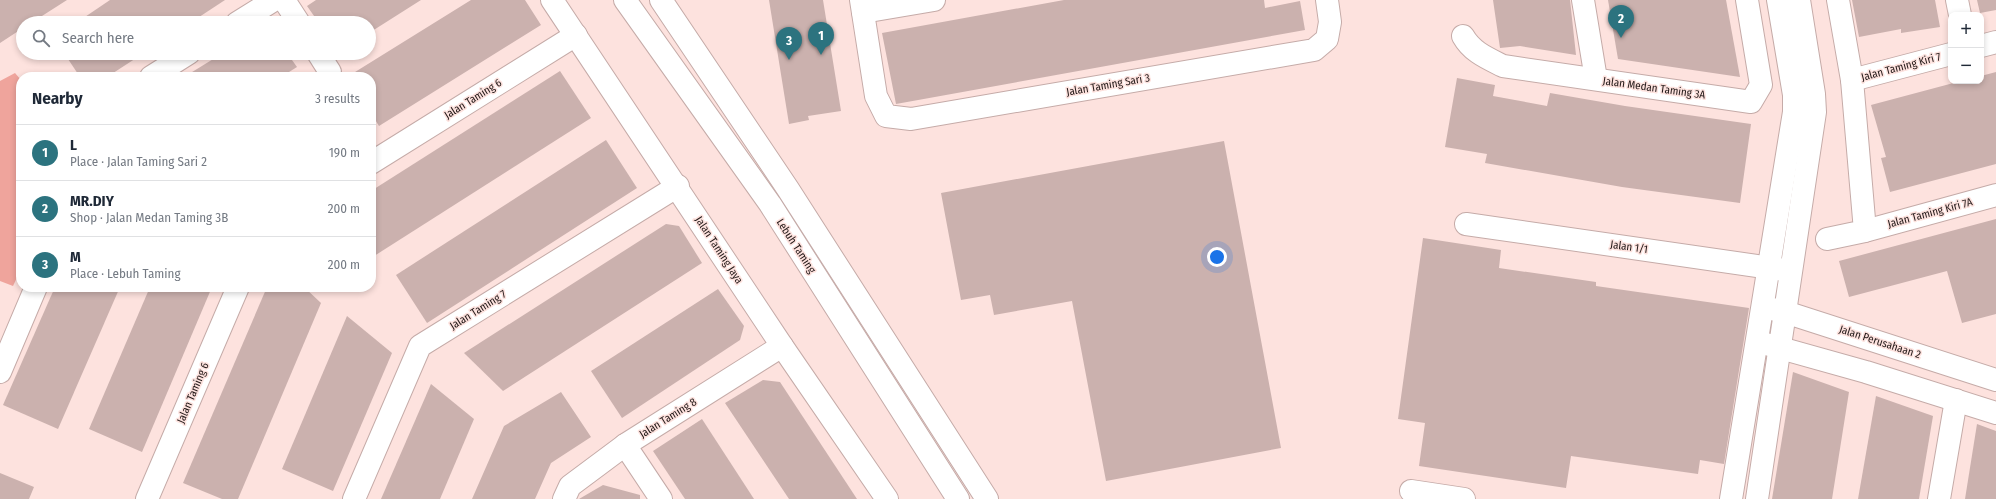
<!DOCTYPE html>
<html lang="en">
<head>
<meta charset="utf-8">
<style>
	body { margin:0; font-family:"Fira Sans Condensed",sans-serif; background:#f2f2f3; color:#1f2937 }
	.controls { position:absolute; right:12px; top:12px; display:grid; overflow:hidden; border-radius:8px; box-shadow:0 2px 6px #0003 }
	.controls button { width:36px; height:36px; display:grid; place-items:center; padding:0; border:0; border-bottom:1px solid #e0e1e3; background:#fff; color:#1f2937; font:20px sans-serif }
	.you { position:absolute; left:1217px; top:257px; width:14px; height:14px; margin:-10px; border:3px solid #fff; border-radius:50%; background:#1a73e8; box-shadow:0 0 0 6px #1a73e833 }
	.badge { display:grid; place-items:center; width:26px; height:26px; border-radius:50%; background:#2c737f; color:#fff; font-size:13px; font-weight:700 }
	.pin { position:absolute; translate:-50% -33px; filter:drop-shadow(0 1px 2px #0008) }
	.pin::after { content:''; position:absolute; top:21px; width:14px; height:12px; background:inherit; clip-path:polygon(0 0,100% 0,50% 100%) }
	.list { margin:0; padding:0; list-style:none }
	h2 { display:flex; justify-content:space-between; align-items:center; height:52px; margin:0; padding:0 16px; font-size:17px }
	h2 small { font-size:13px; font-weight:400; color:#747a83 }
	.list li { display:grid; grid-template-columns:26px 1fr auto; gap:12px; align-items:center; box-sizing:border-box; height:56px; padding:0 16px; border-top:1px solid #e0e1e3 }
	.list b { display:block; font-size:15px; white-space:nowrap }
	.list p { margin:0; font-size:13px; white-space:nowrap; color:#747a83 }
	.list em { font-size:13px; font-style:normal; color:#747a83 }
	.icon { flex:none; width:22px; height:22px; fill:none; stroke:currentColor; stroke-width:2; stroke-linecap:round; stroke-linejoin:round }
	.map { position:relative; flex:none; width:1996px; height:499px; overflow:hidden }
	.search { position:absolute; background:#fff; box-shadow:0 2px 6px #0003; left:16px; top:16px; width:360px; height:44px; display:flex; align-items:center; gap:10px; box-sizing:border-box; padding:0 14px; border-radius:22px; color:#747a83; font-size:15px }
	.panel { position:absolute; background:#fff; box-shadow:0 2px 6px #0003; left:16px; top:72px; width:360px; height:220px; border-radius:16px }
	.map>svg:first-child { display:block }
	.green { fill:#efa49c }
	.building { fill:#cbb1ae }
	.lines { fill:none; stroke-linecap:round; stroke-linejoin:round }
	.minor-casing { stroke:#c5aba8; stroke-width:24 }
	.minor { stroke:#fff; stroke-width:22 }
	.labels { text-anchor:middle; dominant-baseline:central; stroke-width:3; stroke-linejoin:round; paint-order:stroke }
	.street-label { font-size:11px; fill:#201716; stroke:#fde2de }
</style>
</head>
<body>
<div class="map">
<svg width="1996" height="499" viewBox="0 0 1996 499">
	<rect width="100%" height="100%" fill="#fde2de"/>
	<polygon class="green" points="15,73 21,80 21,269 13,286 0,281 0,81"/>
	<g class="building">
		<polygon points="0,0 67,0 31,23 23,23 23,28 0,43"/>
		<polygon points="110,0 225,0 190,23 76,23"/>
		<polygon points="316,0 421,0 369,33 369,23 319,23 307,6"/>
		<polygon points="471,0 525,0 541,25 379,126 371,113 371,77 347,77"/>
		<polygon points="769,0 823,0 841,111 808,116 809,120 789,124"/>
		<polygon points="1064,0 1264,0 1265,8 1300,1 1305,30 896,104 882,33"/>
		<polygon points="1493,0 1570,0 1576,55 1520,46 1500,48"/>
		<polygon points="1608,0 1726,0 1740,77 1618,59"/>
		<polygon points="1852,0 1935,0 1940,27 1901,33 1901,29 1859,37"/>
		<polygon points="1977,0 1996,0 1996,10 1980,13"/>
		<polygon points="64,53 144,53 107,77 80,77"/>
		<polygon points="223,53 287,53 297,67 281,77 184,77"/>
		<polygon points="560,71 591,118 371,258 371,191"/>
		<polygon points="1996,72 1996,164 1890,192 1881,158 1886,157 1871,105 1961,81 1981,81 1981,76"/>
		<polygon points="1457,78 1495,85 1493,96 1547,106 1550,93 1625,106 1751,124 1740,203 1622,187 1485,163 1487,154 1445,147"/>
		<polygon points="606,140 637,188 427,323 396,275"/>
		<polygon points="1224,141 1281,448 1106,481 1072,301 994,315 990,295 961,300 941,193"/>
		<polygon points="1996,219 1996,314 1962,323 1947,271 1849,297 1839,261"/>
		<polygon points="666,224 679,226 702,263 503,391 464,353"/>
		<polygon points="1423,238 1501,250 1499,268 1596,282 1596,286 1749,308 1724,464 1700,460 1698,474 1571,456 1566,488 1419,466 1425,423 1398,419"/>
		<polygon points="55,287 120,287 58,429 3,405"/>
		<polygon points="150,287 212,287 142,452 89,429"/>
		<polygon points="267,287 304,287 321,303 238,499 222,499 183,483"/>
		<polygon points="718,289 744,326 740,340 622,418 591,371"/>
		<polygon points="347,316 392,353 333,491 282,469"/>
		<polygon points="1793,372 1849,392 1832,499 1772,499"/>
		<polygon points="763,380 780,382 857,499 789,499 725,403"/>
		<polygon points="431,384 474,419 440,499 381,499"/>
		<polygon points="561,392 591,437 551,463 535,499 472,499 504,426"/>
		<polygon points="1876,396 1933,416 1919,499 1858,499"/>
		<polygon points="702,419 754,499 685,499 653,451"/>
		<polygon points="1977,424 1996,431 1996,499 1965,499"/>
		<polygon points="0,473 34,487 29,499 0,499"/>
		<polygon points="603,485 640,495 640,499 579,499"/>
	</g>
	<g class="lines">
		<g class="minor-casing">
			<g id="minor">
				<polyline points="284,0 299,23"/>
				<polyline points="552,0 782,346 887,499"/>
				<polyline points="625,0 770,204 958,499"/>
				<polyline points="661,0 788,189 987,499"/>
				<polyline points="861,0 876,96 886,116 911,119 1314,50 1327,39 1330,22 1327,0"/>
				<polyline points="1583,0 1596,79"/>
				<polyline points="1957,0 1960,15"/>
				<polyline points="863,12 934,0"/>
				<polyline points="237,23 274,0"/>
				<path d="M1463,36C1472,52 1487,58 1503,66L1751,102L1761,85L1747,0"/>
				<polyline points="1981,46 1996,42"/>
				<polyline points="318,53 330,72"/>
				<polyline points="151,77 189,53"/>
				<polyline points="1852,80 1951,54"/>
				<polyline points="371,163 576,35"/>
				<polyline points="1466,224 1785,270"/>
				<polyline points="1865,231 1996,195"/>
				<polyline points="1827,239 1865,231 1852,80 1838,0"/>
				<polyline points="1772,309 1785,312 1996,380"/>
				<polyline points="1766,344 1866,372 1996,413"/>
				<polyline points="0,372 36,287"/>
				<polyline points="625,445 661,499"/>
				<polyline points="1411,491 1464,499"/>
				<polyline points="147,499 238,287"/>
				<polyline points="354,499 420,346 678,186"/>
				<polyline points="564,499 570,486 625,445 782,346"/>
				<polyline points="1731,499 1794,112 1794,95 1778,0"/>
				<polyline points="1757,499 1815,112 1814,94 1799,0"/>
				<polyline points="1939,499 1956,400"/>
			</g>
		</g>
		<use href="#minor" class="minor"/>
	</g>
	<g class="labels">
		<g class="street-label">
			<text transform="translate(1901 67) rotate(-15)">Jalan Taming Kiri 7</text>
			<text transform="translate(1108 85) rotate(-10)">Jalan Taming Sari 3</text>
			<text transform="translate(1654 88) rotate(8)">Jalan Medan Taming 3A</text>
			<text transform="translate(473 99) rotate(-32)">Jalan Taming 6</text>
			<text transform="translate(1930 213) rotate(-15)">Jalan Taming Kiri 7A</text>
			<text transform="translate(796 246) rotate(57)">Lebuh Taming</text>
			<text transform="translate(1629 247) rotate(8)">Jalan 1/1</text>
			<text transform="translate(719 250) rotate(57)">Jalan Taming Jaya</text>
			<text transform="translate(478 310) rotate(-32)">Jalan Taming 7</text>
			<text transform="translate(1880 342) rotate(18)">Jalan Perusahaan 2</text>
			<text transform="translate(193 393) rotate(-67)">Jalan Taming 6</text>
			<text transform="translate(668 418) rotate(-32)">Jalan Taming 8</text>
		</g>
	</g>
</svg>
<div class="controls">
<button>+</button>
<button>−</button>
</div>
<div class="you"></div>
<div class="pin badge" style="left:821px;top:55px">1</div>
<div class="pin badge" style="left:1621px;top:38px">2</div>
<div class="pin badge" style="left:789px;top:60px">3</div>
<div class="search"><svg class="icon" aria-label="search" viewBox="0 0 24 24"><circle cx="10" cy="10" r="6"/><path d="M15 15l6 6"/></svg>Search here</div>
<section class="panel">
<h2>Nearby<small>3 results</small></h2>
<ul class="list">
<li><span class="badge">1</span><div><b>L</b><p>Place · Jalan Taming Sari 2</p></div><em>190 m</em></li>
<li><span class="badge">2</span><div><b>MR.DIY</b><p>Shop · Jalan Medan Taming 3B</p></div><em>200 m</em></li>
<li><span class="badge">3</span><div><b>M</b><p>Place · Lebuh Taming</p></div><em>200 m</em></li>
</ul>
</section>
</div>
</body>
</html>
